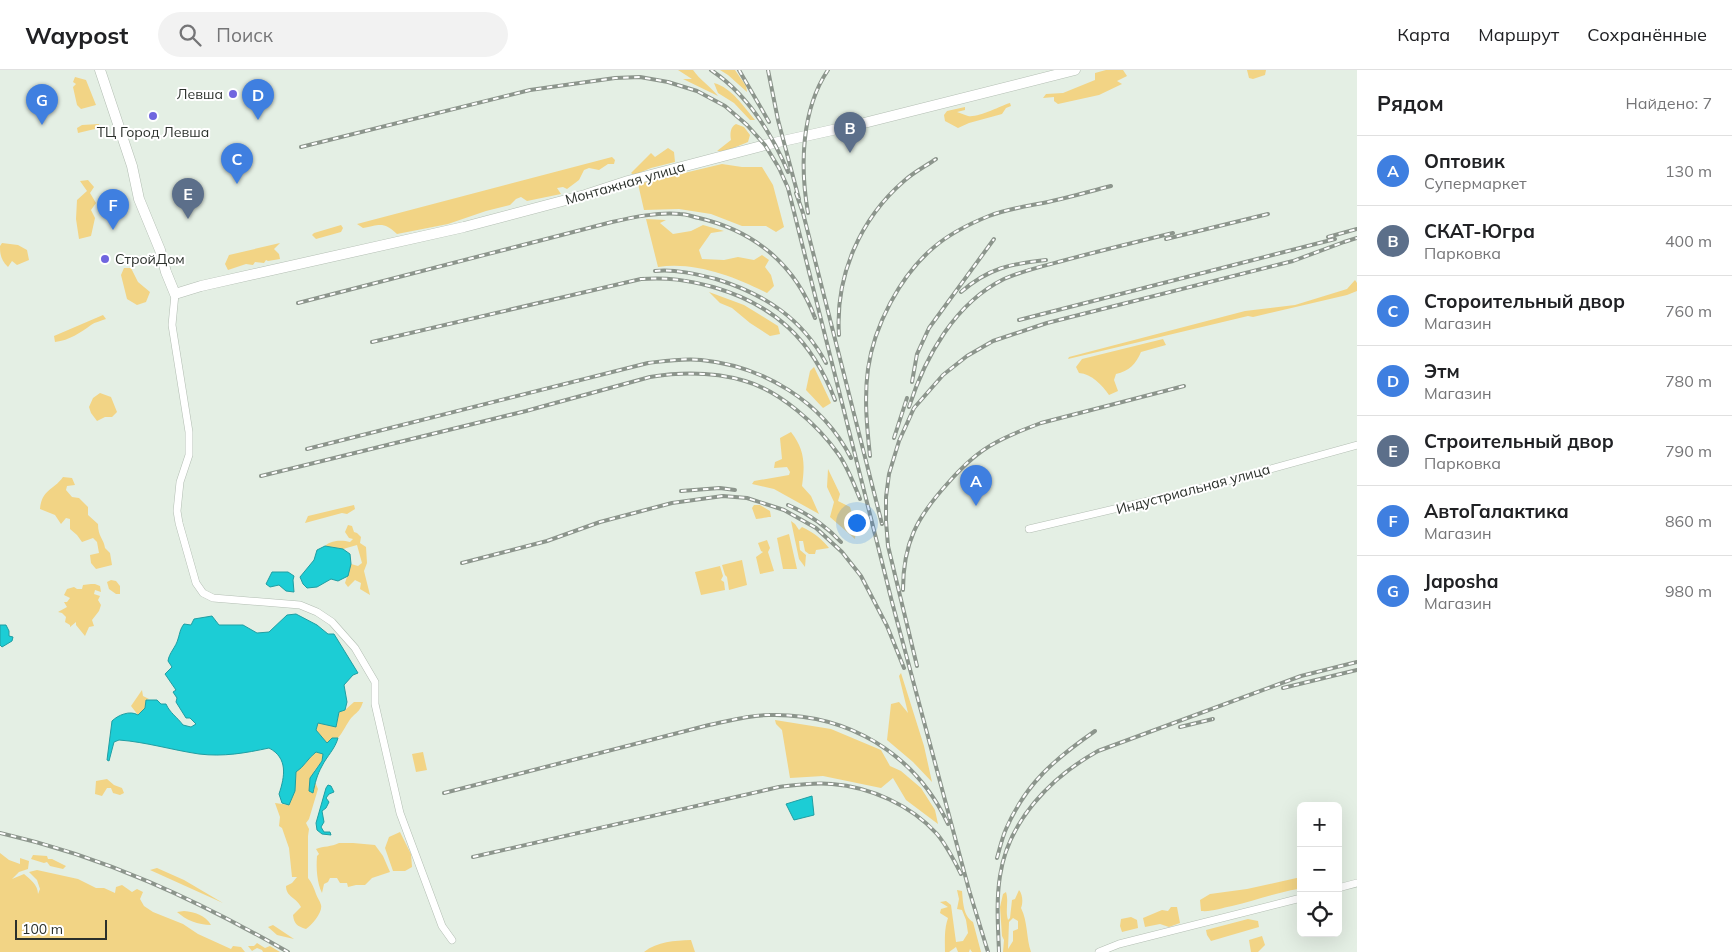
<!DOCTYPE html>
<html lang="ru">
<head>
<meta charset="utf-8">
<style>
	body { margin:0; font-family:Mulish,sans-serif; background:#f2f2f2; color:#202124 }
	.controls { position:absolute; right:15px; bottom:15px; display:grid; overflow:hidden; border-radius:8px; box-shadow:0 5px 20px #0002 }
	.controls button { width:45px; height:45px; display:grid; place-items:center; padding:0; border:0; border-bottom:1px solid #e0e0e0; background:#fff; color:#202124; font:25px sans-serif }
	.scale { position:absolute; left:15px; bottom:12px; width:92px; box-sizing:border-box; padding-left:5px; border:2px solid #2b302b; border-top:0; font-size:14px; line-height:18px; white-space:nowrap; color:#2b302b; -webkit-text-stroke:4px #fff; paint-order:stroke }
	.you { position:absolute; left:856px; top:452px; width:18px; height:18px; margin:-12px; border:4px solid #fff; border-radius:50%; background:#1a73e8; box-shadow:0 0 0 8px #1a73e833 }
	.badge { display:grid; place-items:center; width:32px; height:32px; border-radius:50%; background:#b45309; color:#fff; font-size:16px; font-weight:700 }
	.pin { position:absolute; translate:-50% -41px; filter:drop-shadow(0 1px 2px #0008) }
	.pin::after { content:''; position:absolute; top:26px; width:18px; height:15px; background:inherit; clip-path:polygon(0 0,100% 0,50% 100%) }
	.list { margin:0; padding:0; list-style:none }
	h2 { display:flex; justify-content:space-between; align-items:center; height:65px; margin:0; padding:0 20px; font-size:21px }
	h2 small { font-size:16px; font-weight:400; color:#757577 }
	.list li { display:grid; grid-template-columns:32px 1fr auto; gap:15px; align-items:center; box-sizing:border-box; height:70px; padding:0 20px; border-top:1px solid #e0e0e0 }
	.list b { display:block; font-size:19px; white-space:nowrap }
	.list p { margin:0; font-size:16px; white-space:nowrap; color:#757577 }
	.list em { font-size:16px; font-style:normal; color:#757577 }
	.icon { flex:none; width:28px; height:28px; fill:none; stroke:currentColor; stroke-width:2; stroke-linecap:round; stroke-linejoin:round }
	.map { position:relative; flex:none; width:1357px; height:882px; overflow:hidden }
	header { display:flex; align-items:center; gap:30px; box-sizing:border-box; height:70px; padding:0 25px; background:#fff; border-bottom:1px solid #e0e0e0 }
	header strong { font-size:24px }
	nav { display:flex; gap:28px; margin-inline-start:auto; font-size:18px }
	.search { width:350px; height:45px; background:#f2f2f2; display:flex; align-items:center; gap:12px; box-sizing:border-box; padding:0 18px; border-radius:28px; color:#757577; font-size:19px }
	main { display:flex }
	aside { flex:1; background:#fff }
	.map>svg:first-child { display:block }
	.green { fill:#f2d485; fill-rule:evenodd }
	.water { fill:#1ccdd5; stroke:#209ea2 }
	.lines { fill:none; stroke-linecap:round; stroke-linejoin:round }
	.street-casing { stroke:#b3beb3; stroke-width:8 }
	.secondary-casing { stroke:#b3beb3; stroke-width:11 }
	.street { stroke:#fff; stroke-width:7 }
	.secondary { stroke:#fff; stroke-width:10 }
	.rail-casing { stroke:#8c958c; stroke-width:4 }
	.rail { stroke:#fff; stroke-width:2; stroke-dasharray:5.5; stroke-linecap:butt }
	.poi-dot { fill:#7065df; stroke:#fff; stroke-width:2 }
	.labels { text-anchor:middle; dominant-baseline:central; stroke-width:4; stroke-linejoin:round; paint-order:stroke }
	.poi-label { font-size:14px; fill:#2b302b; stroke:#fff; text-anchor:end }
	.street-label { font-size:14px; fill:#2b302b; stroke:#fff }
</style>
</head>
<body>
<header>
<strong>Waypost</strong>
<div class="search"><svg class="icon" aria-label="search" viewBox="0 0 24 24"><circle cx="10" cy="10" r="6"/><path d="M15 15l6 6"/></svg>Поиск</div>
<nav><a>Карта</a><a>Маршрут</a><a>Сохранённые</a></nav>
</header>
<main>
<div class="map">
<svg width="1357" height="882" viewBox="0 0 1357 882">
	<rect width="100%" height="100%" fill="#e4efe4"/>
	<g class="green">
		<path d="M678,0H693C700,10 710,16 718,26L683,9H692Z"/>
		<polygon points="720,0 735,0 746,16 747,22 728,5"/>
		<polygon points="1106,0 1123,0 1127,6 1117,11 1122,14 1099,25 1058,34 1054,31 1054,27 1043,28 1046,24 1063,23 1095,10 1095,3"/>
		<polygon points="1247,0 1266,0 1265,5 1253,9 1249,8"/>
		<polygon points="75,7 86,10 96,35 81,39 77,35 73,17 76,14 73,12"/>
		<path d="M714,13C732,18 743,36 755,50H750L734,33L718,23Z"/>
		<path d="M1010,33L1011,36L1006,38L1002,44L969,53L958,58L945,51L944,45L947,41L965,37V40L957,42C961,43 964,45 968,46C978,48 1000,36 1010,33Z"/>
		<polygon points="99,54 99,58 78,63 77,58 82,55"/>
		<path d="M736,54L744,57L750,65L748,72L726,81H717L731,70C730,64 730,57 736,54Z"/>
		<polygon points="668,78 674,82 675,92 651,98 634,105 631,103 651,83 655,87"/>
		<path d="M612,87L615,90L614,94H608L599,100L589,98L584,100L579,110L567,119L563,117L557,118L561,124L527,131L521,127L516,129L510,135L486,141L448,154L397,164C384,151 379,155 363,158L357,154Z"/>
		<polygon points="722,94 742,97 762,97 773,115 784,157 776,162 766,156 742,156 711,144 679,139 644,140 638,114"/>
		<polygon points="88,110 94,117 90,123 96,133 91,140 95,148 91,166 79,169 76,149 77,130 87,121 80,111"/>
		<path d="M646,149L666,150L660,153L673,164L691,161L703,155L724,161L711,163L699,180L702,189L724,190L738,187L754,190L762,185L769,190L765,197L771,205L774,216L767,223C736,207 694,191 658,197Z"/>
		<polygon points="341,155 343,158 341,162 316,169 312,165 314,163"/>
		<path d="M2,173L18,175L27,180L29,190L17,195L12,191L8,197C1,190 0,185 0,176Z"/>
		<polygon points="280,173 274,179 279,184 280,189 268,191 266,190 264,193 255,192 253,195 246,194 228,200 225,194 229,185"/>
		<polygon points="124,198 131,198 138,212 150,222 146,232 137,235 127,229 121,205"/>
		<polygon points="1355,210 1357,213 1357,221 1347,225 1253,247 1248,246 1068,289 1069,287 1245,241 1295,235 1347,219"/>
		<polygon points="709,222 744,235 778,256 780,264 770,266 750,253 732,238 720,233"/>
		<path d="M103,245L106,249C101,251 95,252 91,255C80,263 70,270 55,272L54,266Z"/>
		<path d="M1163,269L1166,275L1141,282C1136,294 1129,301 1116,304L1114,310L1118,321L1109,325C1102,315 1092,304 1079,303L1076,297L1082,289Z"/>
		<polygon points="814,297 831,333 823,338 806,320 810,301"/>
		<polygon points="100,323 111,327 117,342 112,347 105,347 97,351 91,343 89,337 93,328"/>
		<path d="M791,362C805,380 805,394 802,416L811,426L819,444L774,419L752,414L754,411L789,405L790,402L787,397L774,398L775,392L782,389L780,368Z"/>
		<polygon points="828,399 840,424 838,431 850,437 856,457 855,469 830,447 834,432 827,417"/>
		<path d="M63,407L72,408L75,415L67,416L66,420L72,427L79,428L88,437V445L98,454C98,467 104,469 105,478L110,483L112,495L96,499L91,493L90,485L99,483L97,472L93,468L82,472L77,465L70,459V449L66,448L61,454L55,445L40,439C42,419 53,421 63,407Z"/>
		<polygon points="354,435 355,439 347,444 342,443 305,453 308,446"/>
		<path d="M754,435H760L770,441L771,447C765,447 761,449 756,449L752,438Z"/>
		<path d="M791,451L795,454L799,460L802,457C813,462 822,469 829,478L816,480L815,484H809L805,481L803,471H799L800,480L806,485L805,497L799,489Z"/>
		<path d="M348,455L352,456L354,462L357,463L361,467L360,473L366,477L367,493L364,501L370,525L360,519L361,513L355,510L348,517L345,513L351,494L358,496L362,493L357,475L343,479L325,476C331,470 342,470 350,472L353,469L349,468L345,462Z"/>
		<polygon points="789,464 797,499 783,499 777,468"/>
		<polygon points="767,470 770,478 768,482 774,501 760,504 756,487 763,482 761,481 758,473"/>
		<polygon points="742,490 747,515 729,520 727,507 725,505 722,495"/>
		<polygon points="720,496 723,506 721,510 724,512 725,520 701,525 695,502"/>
		<polygon points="111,510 116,511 120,516 120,524 116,524 109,519 107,512"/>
		<polygon points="91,514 95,514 100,516 101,522 95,520 94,524 100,526 98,530 101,535 99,541 92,550 94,556 89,557 85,566 76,555 76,552 70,557 70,555 65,552 66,547 62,543 58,542 67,537 64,532 67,532 70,528 64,525 67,519 74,517 77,519 82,519 83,515"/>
		<polygon points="901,603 924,676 932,712 913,692 887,670 891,634 899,632 908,643 899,606"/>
		<polygon points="142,620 143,626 149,629 146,630 145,638 138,645 131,636"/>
		<path d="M354,632H363C359,644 355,642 349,651C345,657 343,662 338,668H332L327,673L316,660L318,653L336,657L339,642L345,640Z"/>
		<polygon points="775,650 831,659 881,680 890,696 901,701 921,718 935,740 938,754 906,730 893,708 881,718 823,706 790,708 782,660 776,654"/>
		<path d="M316,682L323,684L322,691L314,701L313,723L315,712L318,719L309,749L306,753L309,759L308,766V808C312,813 314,818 316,824C317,827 320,831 321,835C323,842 312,855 306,859C297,856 294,854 293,845L301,837C297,828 286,827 286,816L292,813L297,807H292L289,778L282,758L279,756L280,747L275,733L289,735L295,721L296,702C304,697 308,689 316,682Z"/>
		<polygon points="423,682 427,700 416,702 412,684"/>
		<polygon points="107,709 114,715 122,718 124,723 120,725 113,723 111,718 107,718 102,726 95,724 96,711"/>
		<polygon points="400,762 411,784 412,797 405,801 393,801 385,778 389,767"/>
		<path d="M339,773H353L375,775L383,786L390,802L372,808L365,815H356L348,817L347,813H340L337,808H330L328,812L324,814L322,823C317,813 316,798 317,786L319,784L316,779C324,776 331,777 339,773Z"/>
		<path d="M0,783L9,790L20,794V788L29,791L28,799L19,802L12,809L24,804C30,809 38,815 38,824L40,819L37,810L29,802L37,800L78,809L96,818H104L115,823L116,817L122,815L132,822L137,819L143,822L140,829L144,836L153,842L183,854L198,864L231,879L233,876L241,877L245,882H0Z"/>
		<polygon points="33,785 47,786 48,789 52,789 66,796 63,799 50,796 47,792 44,793 31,789"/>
		<polygon points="157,798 184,810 223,833 150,800"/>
		<path d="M1301,807V818L1298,819C1275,823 1254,831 1232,836C1221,838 1212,842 1201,841L1200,830L1210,824L1247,819Z"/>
		<path d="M957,820L962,821C963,831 963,846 973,852L981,882H972L970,879L969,882H958L956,877L949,882H945C945,871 944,859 948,848L940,843L941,839L948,837L940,832L946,831L951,835L956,872L963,871L968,863L966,850L962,840L957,839L959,829Z"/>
		<path d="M1019,820C1023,825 1023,833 1021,838C1028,852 1026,868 1031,882H1003L1004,870L1002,866L1000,837L1003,824L1006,822C1009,832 1005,840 1008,850L1010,848L1012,830L1015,829ZM1013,848L1018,851V859L1013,861V871L1008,879L1009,852Z"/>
		<polygon points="1171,837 1177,837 1180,853 1169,857 1160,854 1145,857 1143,848 1162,840 1168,841"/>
		<path d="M184,841C195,842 205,845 211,855C198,855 186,850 177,842Z"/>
		<polygon points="1131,847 1137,850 1138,858 1122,862 1120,856 1121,849"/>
		<polygon points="1248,849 1258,851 1259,857 1211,871 1207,865 1206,860"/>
		<polygon points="273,855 294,869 277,865 268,857"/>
		<polygon points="1262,866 1265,875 1258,882 1251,882 1249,870"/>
		<path d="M691,870L695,882H644C658,871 674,871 691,870Z"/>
		<polygon points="257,873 265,878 270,876 280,882 263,882 262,880 257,878 252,881 248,876 254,876"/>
	</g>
	<g class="water">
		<polygon points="325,476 343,479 350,484 351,494 348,506 338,511 331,509 317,517 307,518 303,514 300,507 314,490 317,480"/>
		<polygon points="272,502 288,502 294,506 293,510 294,522 286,521 279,515 270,517 266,514"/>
		<path d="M296,544L317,555L328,564H334L358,603L353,605L344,615L347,632L345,640L339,642L336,657L318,653L316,660L327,673L332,668H338C335,679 327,686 322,696C317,705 315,713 313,723L309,721L310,708L322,691L323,684L316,682C308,688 304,697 296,702L295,721L289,735L282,733L279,724C285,706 288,688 269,678C246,683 223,687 199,684C172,680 146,672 119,670L114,672L109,691L107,690L112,651C118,645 130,640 138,645L145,638L146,630H157L161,634H166C170,643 177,647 183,655L191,657L196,654L190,648H186L176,632L177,628L173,622L176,620L165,604L172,597L168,591C169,583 176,577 178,569C180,563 180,559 184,554L191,555L194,549L212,546L219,555H243L257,563L269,562L287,545Z"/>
		<polygon points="0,555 6,555 9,561 9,566 13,567 12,571 2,577 0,575"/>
		<polygon points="328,715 331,716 334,722 329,724 326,728 329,732 326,738 322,741 324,752 321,757 324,762 330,762 331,765 322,764 317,760 316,753 326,718"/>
		<polygon points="812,726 814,745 794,750 786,734"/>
	</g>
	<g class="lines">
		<g class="street-casing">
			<g id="street">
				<polyline points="175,224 172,255 189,362 189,385 180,412 177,441 179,453 196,513 203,523 213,528 300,535 317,542 332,552 355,578 375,612 375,634 400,743 442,856 452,870"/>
				<polyline points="1029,459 1195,420 1357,375"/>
				<polyline points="1338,818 1357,813"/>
				<polyline points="1099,882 1119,874 1301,828"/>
			</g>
		</g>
		<g class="secondary-casing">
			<polyline id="secondary" points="100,0 132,96 139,129 160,180 166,202 175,224 201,216 464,157 585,125 628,111 765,75 864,53 1075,0"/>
		</g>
		<use href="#street" class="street"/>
		<use href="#secondary" class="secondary"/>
		<g class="rail-casing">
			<g id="rail">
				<path d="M711,0C747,24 771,62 788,102"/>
				<polyline points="739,0 769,52"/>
				<polyline points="768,0 778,50 799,129"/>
				<polyline points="301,77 530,20 615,8 640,7 668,12 697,21 725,36 747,55 765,75 779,98 788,118 892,532 969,820 988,882"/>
				<polyline points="796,123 803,143 882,454"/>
				<path d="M808,143C800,97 801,40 828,0"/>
				<polyline points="1328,167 1357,159"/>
				<polyline points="1166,169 1268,144"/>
				<path d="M655,201C675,199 696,204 716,209C764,224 802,248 826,293"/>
				<path d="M961,222C989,198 1010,194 1046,190"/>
				<path d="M298,233L612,152C634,147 658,142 680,144C687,144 693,147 699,148C754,161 795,194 815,248"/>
				<polyline points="1019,250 1335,169"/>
				<path d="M839,265C835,206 860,149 904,111C914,102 926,96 936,89"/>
				<path d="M372,272L641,209C667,207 687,210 713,217C775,235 812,270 835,330"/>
				<polyline points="912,312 917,284 929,258 994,169"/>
				<path d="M909,337C925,287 955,233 1004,209C1022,201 1043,196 1062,191C1099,181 1136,172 1173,163"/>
				<polyline points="894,368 907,328"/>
				<path d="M307,379L648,293C665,291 684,288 701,290C763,296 822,331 851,388"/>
				<path d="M870,386C867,358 864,328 868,299C874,256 900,206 933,178C949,164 969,154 989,146C1009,138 1031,136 1052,131C1071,127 1091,121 1111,116"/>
				<path d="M261,406L526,341L650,307C681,302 714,302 745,311C780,321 818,355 839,385C848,398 854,414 860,429"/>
				<polyline points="681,421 720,418 735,420"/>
				<path d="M788,435C809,444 825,455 841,472"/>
				<polyline points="462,493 547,471 600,452 672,433 723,426 747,428 784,440 816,458 842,482 861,506 887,556 904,598"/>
				<path d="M903,520C903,473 917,447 948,413C962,397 976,383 995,373C1009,365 1025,359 1041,353L1184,316"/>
				<polyline points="917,596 888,476 886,451 886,427 889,404 899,371 914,338 943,305 967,286 993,271 1047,253 1293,191 1344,172 1357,168"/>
				<polyline points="1283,618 1357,600"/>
				<polyline points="1180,657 1213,649"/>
				<path d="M444,723L709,655C729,651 749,645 769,645C847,643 915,683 948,754"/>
				<path d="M0,763C105,787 195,829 288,882"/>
				<path d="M473,787L779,717C796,715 814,712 832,714C870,717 911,735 937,764C947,776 954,790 961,804"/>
				<path d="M997,788C1000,778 1002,768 1006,759C1026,713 1055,689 1095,661"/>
				<path d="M999,882C998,856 996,831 1000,806C1008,751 1051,707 1098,681L1301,606L1357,592"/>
			</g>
		</g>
		<use href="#rail" class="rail"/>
	</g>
	<g class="poi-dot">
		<circle cx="233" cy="24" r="5"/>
		<circle cx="153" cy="46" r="5"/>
		<circle cx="105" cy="189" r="5"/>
	</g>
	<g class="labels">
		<g class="poi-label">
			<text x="223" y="24">Левша</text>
			<text x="153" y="62" text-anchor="middle">ТЦ Город Левша</text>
			<text x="115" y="189" text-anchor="start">СтройДом</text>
		</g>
		<g class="street-label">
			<text transform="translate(625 113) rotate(-16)">Монтажная улица</text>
			<text transform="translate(1193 419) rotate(-15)">Индустриальная улица</text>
		</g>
	</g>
</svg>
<div class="controls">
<button>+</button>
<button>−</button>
<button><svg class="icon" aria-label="locate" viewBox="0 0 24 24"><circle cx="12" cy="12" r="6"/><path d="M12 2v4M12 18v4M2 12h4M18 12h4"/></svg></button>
</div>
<div class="scale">100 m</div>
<div class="you"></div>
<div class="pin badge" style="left:976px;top:436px;background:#3f7fe0">A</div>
<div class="pin badge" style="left:850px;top:83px;background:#5c6f8a">B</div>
<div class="pin badge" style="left:237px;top:114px;background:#3f7fe0">C</div>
<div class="pin badge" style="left:258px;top:50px;background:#3f7fe0">D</div>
<div class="pin badge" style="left:188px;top:149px;background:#5c6f8a">E</div>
<div class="pin badge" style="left:113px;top:160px;background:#3f7fe0">F</div>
<div class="pin badge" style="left:42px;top:55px;background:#3f7fe0">G</div>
</div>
<aside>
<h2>Рядом<small>Найдено: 7</small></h2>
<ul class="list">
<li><span class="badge" style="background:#3f7fe0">A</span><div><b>Оптовик</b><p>Супермаркет</p></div><em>130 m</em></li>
<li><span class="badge" style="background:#5c6f8a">B</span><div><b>СКАТ-Югра</b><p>Парковка</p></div><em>400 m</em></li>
<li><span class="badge" style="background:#3f7fe0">C</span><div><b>Стороительный двор</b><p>Магазин</p></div><em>760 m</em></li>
<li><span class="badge" style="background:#3f7fe0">D</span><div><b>Этм</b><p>Магазин</p></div><em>780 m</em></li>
<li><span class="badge" style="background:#5c6f8a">E</span><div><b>Строительный двор</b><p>Парковка</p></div><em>790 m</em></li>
<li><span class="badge" style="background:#3f7fe0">F</span><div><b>АвтоГалактика</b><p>Магазин</p></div><em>860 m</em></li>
<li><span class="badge" style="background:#3f7fe0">G</span><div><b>Japosha</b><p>Магазин</p></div><em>980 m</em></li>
</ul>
</aside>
</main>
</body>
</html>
